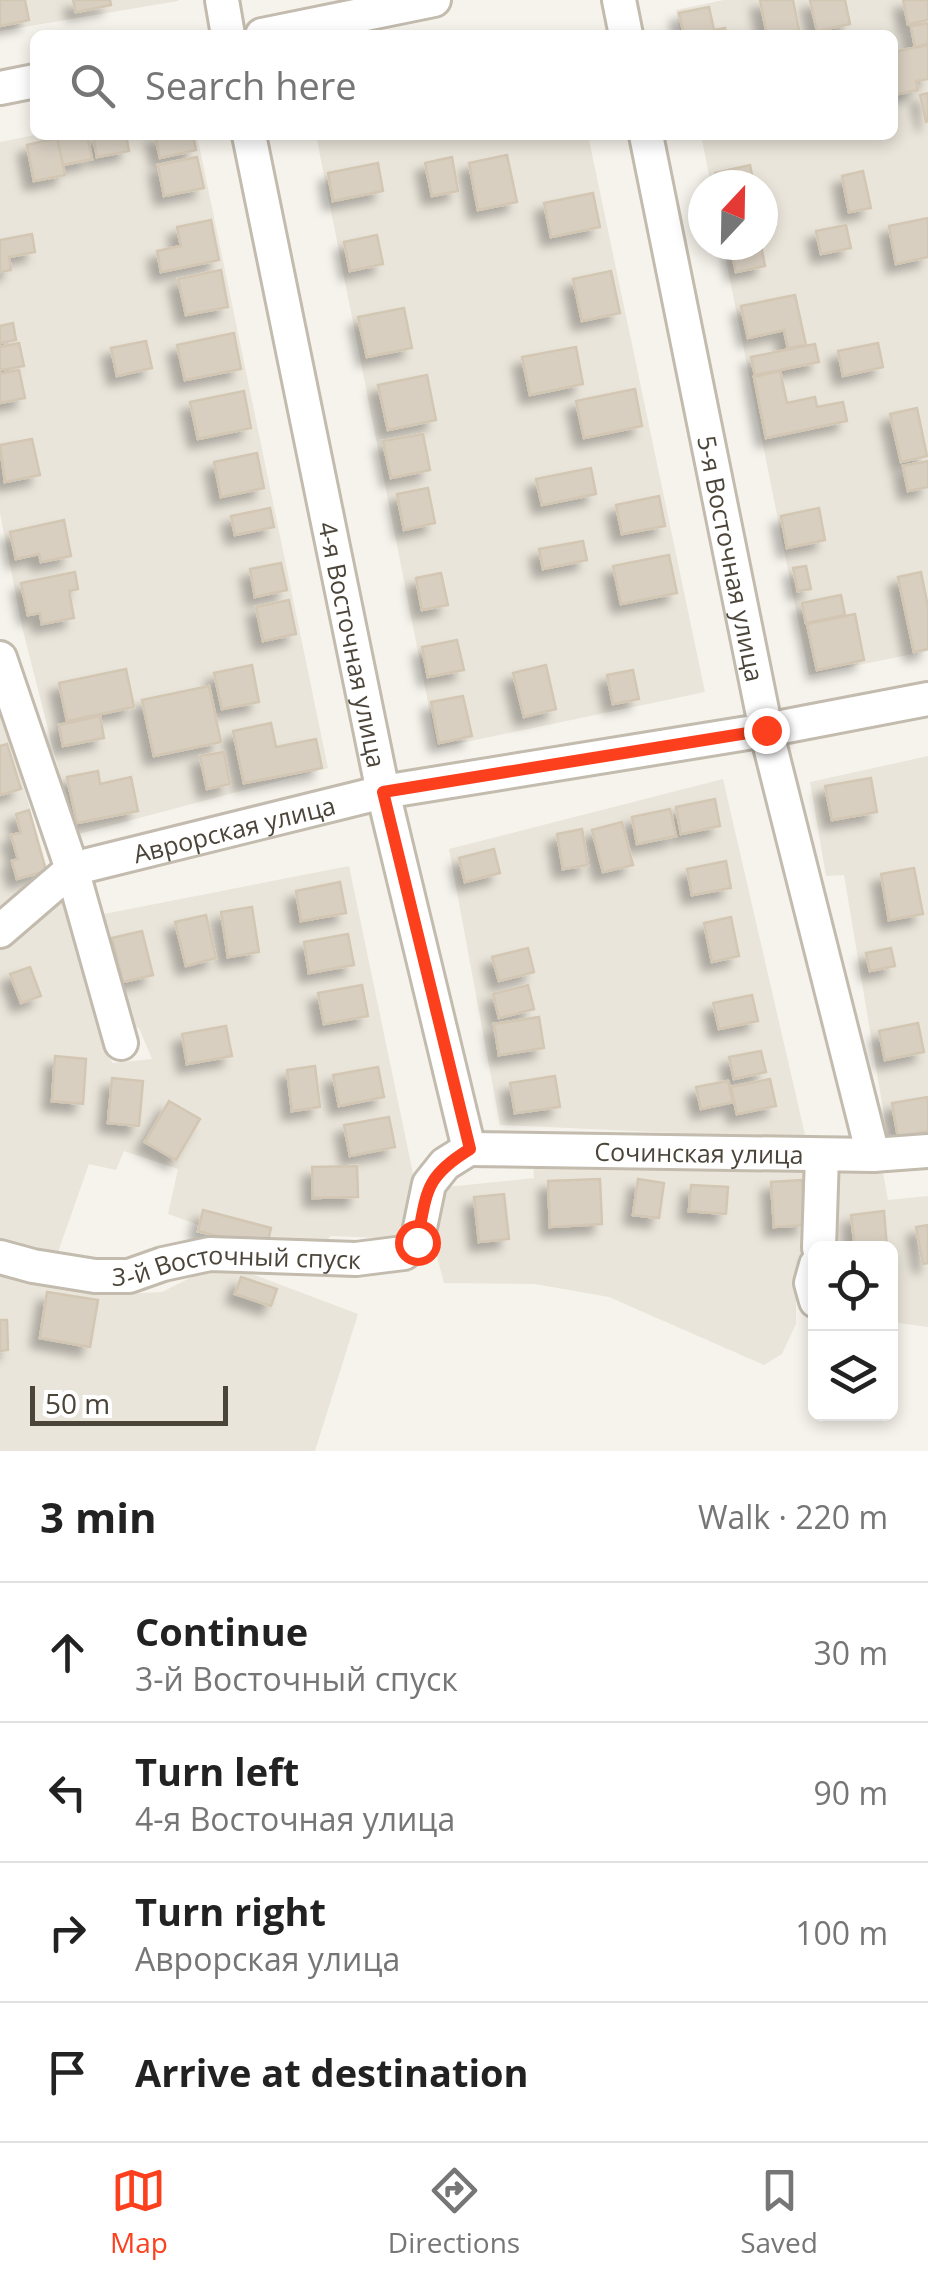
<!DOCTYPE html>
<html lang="en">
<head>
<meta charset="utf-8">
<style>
	body { margin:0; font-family:"Open Sans",sans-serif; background:#f2f2f2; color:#222 }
	.controls { position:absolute; right:30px; bottom:30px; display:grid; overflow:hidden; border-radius:15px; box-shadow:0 5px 15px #0003 }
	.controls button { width:90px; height:90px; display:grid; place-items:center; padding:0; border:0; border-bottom:2px solid #e0e0e0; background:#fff; color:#222; font:50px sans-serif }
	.compass { position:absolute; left:688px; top:170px; width:90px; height:90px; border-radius:50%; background:#fff; box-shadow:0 5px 15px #0003; rotate:22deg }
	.scale { position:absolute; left:30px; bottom:25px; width:198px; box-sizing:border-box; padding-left:10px; border:5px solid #4b4439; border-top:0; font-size:28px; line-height:35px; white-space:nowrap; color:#4b4439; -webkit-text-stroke:8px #fff; paint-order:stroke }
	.stop { position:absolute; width:30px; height:30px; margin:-22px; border:8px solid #fc3f1d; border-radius:50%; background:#fff }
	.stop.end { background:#fc3f1d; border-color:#fff; box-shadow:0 2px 10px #0008 }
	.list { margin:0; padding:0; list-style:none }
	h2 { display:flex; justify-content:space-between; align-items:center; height:130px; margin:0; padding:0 40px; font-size:42px }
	h2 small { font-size:32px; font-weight:400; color:#767676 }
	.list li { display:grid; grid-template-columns:65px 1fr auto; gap:30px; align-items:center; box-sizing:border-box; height:140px; padding:0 40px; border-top:2px solid #e0e0e0 }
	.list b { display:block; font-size:38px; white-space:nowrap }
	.list p { margin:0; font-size:32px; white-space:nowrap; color:#767676 }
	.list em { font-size:32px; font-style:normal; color:#767676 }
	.icon { flex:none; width:55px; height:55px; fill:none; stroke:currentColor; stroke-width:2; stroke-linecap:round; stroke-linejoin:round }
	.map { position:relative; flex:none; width:928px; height:1451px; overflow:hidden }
	.search { position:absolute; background:#fff; box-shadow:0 5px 15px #0003; left:30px; right:30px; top:30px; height:110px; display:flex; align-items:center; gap:25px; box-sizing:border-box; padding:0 35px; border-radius:15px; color:#767676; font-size:38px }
	.sheet { height:690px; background:#fff }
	nav { display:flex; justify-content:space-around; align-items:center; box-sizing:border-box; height:140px; border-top:2px solid #e0e0e0; background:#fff; font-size:28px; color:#767676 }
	nav a { display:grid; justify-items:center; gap:5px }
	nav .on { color:#fc3f1d }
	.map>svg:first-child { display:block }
	.residential { fill:#eae5da }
	.building { fill:#d8cfc1; stroke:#d3c7b4; stroke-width:2.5; filter:url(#shadow) }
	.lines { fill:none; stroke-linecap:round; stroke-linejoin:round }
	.minor-casing { stroke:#c2bbae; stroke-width:38 }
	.minor { stroke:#fff; stroke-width:32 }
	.route { stroke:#fc3f1d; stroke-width:12 }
	.labels { text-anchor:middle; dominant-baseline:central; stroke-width:8; stroke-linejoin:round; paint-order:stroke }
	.street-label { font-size:25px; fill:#4b4439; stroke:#fff }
</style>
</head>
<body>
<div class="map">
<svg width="928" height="1451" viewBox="0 0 928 1451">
	<defs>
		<filter id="shadow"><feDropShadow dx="-9" dy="9" stdDeviation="5" flood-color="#0004"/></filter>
	</defs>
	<rect width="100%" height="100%" fill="#f6f3ec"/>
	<g class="residential">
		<polygon points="0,0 178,0 178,1 0,31"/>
		<polygon points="724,0 928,0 928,651 809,675 723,245 763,245 763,185 711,185 701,135 893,135 893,35 681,35 676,10"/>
		<polygon points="35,135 197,135 328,768 75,835 22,627 0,513 0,142"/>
		<polygon points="316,135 588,135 705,692 437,748"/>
		<polygon points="0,705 51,881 0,910"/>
		<polygon points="928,756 928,1138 889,1145 844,875 826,876 810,782"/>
		<polygon points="723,779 806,1139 500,1125 449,849"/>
		<polygon points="349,866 415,1183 406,1239 331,1236 317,1250 202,1226 168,1214 178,1169 124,1151 116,1170 89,1164 57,1255 0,1239 0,941 61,890 103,1005 96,1013 106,1054 113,1063 152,1059 139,1028 124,1024 104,914"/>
		<polygon points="881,1162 888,1200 928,1196 928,1327 891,1322 890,1248 830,1248 834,1168"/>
		<polygon points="533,1165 809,1165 812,1252 796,1288 796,1324 782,1354 764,1365 609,1297 535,1284 444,1283 435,1249 437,1188 534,1178"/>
		<polygon points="231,1266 358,1314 315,1451 0,1451 0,1269 99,1295 162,1292 206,1270"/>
	</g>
	<g class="building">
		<polygon points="0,0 25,0 29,20 0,26"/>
		<polygon points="73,0 110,0 111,5 76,12"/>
		<polygon points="760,0 793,0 800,35 767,35"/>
		<polygon points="810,0 845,0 850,24 817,31"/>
		<polygon points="903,0 928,0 928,20 908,24"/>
		<polygon points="709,7 714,30 725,28 726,35 684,35 679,13"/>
		<polygon points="928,23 928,44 915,47 911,26"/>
		<polygon points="928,45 928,79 916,81 918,90 893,95 893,52"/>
		<polygon points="928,93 928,121 926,122 920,95"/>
		<polygon points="74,135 87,135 92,159 63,165 57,138"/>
		<polygon points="93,135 126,135 129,151 97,157"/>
		<polygon points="155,135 193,135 196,150 160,158"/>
		<polygon points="57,138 65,175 34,181 27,145"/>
		<polygon points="507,155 517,202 478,210 469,163"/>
		<polygon points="197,157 204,188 164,196 158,165"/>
		<polygon points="452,157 458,191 432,196 425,163"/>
		<polygon points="378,163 383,191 333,201 328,173"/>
		<polygon points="750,165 754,185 717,185 715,173"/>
		<polygon points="863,171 871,208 849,212 842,176"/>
		<polygon points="593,193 600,227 551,237 544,203"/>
		<polygon points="928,218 928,257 896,264 889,226"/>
		<polygon points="211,220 219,260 161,272 157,251 181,246 177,227"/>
		<polygon points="846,225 851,248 821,254 816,231"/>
		<polygon points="32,234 35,252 9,257 11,270 0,272 0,240"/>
		<polygon points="377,235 383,264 350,271 344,242"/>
		<polygon points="746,245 761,245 765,266 736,272 731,248"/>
		<polygon points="221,270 228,307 186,315 178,279"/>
		<polygon points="611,271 620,313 582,321 573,279"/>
		<polygon points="795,295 806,345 788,348 784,330 748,338 741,306"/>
		<polygon points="404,308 412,348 367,357 358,317"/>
		<polygon points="13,323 16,340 0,343 0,326"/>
		<polygon points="234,333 241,369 185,380 177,345"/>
		<polygon points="146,341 152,368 117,376 111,348"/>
		<polygon points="19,343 24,366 0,370 0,347"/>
		<polygon points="878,343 883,367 843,376 838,351"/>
		<polygon points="815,344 819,362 755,375 751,357"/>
		<polygon points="576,347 583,384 530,395 522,357"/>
		<polygon points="19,370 25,398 0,403 0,374"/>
		<polygon points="780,371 787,403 815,397 817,407 843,402 847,421 766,438 754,377"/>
		<polygon points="427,375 436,420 388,430 378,385"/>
		<polygon points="635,389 642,426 584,438 576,401"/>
		<polygon points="244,391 251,428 198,439 190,402"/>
		<polygon points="917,408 927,456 901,462 890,414"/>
		<polygon points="423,434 430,470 391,478 383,441"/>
		<polygon points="32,439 40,475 5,482 0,445"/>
		<polygon points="257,453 264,488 221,497 214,462"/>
		<polygon points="928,461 928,487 908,491 903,466"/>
		<polygon points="591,468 596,494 542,505 536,479"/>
		<polygon points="428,488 435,523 404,530 397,494"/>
		<polygon points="659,496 665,526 622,534 616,505"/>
		<polygon points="270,508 274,527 235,535 231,516"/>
		<polygon points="819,508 825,540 787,548 781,516"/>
		<polygon points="64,520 71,556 41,562 39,554 16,559 10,532"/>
		<polygon points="583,541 587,560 543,569 539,549"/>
		<polygon points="669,555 677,593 621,604 613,566"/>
		<polygon points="281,563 287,590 255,597 250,569"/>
		<polygon points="806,566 811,589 798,591 793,568"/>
		<polygon points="75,572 78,589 69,591 74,618 42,624 40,613 28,615 21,583"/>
		<polygon points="921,572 928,607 928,649 914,652 898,577"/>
		<polygon points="441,573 448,605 422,610 416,578"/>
		<polygon points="841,595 845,615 806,623 802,603"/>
		<polygon points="289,600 296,634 263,641 256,607"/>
		<polygon points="855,614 864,660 817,670 807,624"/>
		<polygon points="457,640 464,670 428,677 422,647"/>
		<polygon points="252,665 259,702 222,709 214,673"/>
		<polygon points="546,665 556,709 524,717 513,673"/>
		<polygon points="126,669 134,707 67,721 59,683"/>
		<polygon points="633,670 639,699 613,704 607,675"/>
		<polygon points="209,686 221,742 154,756 142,700"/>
		<polygon points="463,696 472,736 439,743 431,702"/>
		<polygon points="100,716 104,738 63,746 59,725"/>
		<polygon points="271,723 276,747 316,739 322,768 244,783 233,731"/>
		<polygon points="7,744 21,789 0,795 0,746"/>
		<polygon points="224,752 230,784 207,789 200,756"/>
		<polygon points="98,771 100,784 131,777 138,811 77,823 67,777"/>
		<polygon points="871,778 877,812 832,820 825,786"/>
		<polygon points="715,799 720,826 681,834 676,807"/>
		<polygon points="670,809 676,836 637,844 632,817"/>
		<polygon points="29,810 46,871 17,879 12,861 18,859 11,835 21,833 16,814"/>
		<polygon points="622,822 633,865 603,872 592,830"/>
		<polygon points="582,829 588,865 563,869 557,834"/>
		<polygon points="494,849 500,873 465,882 459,858"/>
		<polygon points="726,861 731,888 692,895 687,869"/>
		<polygon points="914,868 923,914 889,920 881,874"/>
		<polygon points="340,882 346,913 301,921 296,891"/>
		<polygon points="252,907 259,952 228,957 221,912"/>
		<polygon points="206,915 216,958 186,966 175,922"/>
		<polygon points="731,917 739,956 712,962 704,923"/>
		<polygon points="142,931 153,975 123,982 112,938"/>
		<polygon points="348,934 354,965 309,973 304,942"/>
		<polygon points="528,948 534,972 499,981 492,957"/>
		<polygon points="891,948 895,966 870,971 866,953"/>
		<polygon points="30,967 41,996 21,1003 10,974"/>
		<polygon points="362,985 368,1016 324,1024 318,993"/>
		<polygon points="528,985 534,1009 499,1018 493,994"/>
		<polygon points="752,995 758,1021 719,1029 713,1003"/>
		<polygon points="539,1017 544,1048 499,1055 494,1024"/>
		<polygon points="918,1023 924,1052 885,1060 879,1031"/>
		<polygon points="226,1026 232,1056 187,1064 182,1034"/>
		<polygon points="761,1051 766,1072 734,1079 729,1057"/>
		<polygon points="55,1056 86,1059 83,1104 52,1101"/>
		<polygon points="315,1066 320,1107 292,1111 287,1070"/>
		<polygon points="378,1067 384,1097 339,1106 333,1075"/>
		<polygon points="555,1076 560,1107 515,1113 510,1083"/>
		<polygon points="112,1078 143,1081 139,1126 108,1123"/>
		<polygon points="770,1079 776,1106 737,1114 731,1087"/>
		<polygon points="728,1081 733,1102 701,1109 696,1087"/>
		<polygon points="928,1097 928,1131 898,1137 892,1103"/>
		<polygon points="169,1101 200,1119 176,1160 145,1142"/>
		<polygon points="389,1117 395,1147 350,1156 344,1125"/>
		<polygon points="357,1166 358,1197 313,1198 312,1167"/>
		<polygon points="600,1179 602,1224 550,1227 548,1181"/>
		<polygon points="638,1179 664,1183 659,1218 633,1215"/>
		<polygon points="802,1180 805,1225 774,1227 771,1182"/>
		<polygon points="691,1185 728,1187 726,1214 689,1211"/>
		<polygon points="504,1194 509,1239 479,1242 474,1197"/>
		<polygon points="203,1210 271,1228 266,1249 198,1231"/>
		<polygon points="884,1211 887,1248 855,1248 851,1215"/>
		<polygon points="928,1225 928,1263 923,1264 916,1227"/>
		<polygon points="241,1277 277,1289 271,1306 235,1294"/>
		<polygon points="47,1292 98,1300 90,1347 40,1338"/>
		<polygon points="0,1320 7,1320 8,1350 0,1351"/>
	</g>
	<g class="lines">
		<g class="minor-casing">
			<g id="minor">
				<polyline points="222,0 228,35"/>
				<polyline points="619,0 626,35"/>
				<polyline points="262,35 434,0"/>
				<polyline points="0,88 35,81"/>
				<path id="s1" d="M249,135L383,792L469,1149"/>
				<path id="s2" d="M646,135L766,730L873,1155"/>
				<polyline points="0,658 72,869 121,1043"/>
				<path id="s3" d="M0,931L72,869L383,792L766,730L928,699"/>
				<path id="s4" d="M469,1149L873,1155L928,1151"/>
				<polyline points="819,1248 822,1155"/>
				<path id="s5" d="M0,1257L33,1266L95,1276H129L163,1264L210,1254L356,1259L404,1253L417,1242L429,1184L445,1164L469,1149"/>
				<polyline points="816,1265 811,1283 816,1301"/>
			</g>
		</g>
		<use href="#minor" class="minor"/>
	</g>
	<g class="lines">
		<path class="route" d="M417,1242C427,1192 424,1177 470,1149L383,792L766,730"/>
	</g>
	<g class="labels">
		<g class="street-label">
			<text stroke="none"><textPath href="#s2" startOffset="432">5-я Восточная улица</textPath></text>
			<text stroke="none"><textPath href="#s1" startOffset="520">4-я Восточная улица</textPath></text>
			<text stroke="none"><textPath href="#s3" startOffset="262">Аврорская улица</textPath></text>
			<text stroke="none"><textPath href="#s4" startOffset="230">Сочинская улица</textPath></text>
			<text stroke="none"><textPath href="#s5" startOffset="240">3-й Восточный спуск</textPath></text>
		</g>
	</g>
</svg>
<div class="controls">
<button><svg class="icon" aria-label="locate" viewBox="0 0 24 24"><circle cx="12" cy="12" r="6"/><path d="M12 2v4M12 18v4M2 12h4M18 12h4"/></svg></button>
<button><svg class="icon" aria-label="layers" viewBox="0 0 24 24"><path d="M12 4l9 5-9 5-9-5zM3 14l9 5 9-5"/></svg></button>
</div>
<svg class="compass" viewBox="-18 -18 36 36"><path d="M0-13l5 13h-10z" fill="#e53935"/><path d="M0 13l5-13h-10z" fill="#767676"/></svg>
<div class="scale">50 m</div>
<div class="stop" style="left:417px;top:1242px"></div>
<div class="stop end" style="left:766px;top:730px"></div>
<div class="search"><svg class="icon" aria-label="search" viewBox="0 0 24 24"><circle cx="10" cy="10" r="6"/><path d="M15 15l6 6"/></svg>Search here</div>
</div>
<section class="sheet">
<h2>3 min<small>Walk · 220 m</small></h2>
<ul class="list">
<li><svg class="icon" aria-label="ahead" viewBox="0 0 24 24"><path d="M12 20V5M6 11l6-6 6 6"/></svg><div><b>Continue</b><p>3-й Восточный спуск</p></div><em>30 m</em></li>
<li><svg class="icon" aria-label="left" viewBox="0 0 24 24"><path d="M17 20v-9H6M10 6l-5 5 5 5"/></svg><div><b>Turn left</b><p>4-я Восточная улица</p></div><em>90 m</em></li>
<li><svg class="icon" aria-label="right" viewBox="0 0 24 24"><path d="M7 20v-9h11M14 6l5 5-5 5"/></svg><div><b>Turn right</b><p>Аврорская улица</p></div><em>100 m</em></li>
<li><svg class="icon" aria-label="arrive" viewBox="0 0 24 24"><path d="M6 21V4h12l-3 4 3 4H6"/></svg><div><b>Arrive at destination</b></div></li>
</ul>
</section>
<nav>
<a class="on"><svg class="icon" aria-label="map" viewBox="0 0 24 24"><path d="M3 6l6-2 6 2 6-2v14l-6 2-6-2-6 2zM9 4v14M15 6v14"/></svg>Map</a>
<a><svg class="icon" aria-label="directions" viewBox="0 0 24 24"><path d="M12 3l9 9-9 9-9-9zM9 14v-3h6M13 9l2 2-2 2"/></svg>Directions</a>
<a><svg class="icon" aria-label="saved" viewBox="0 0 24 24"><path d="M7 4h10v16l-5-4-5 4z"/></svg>Saved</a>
</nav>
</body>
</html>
